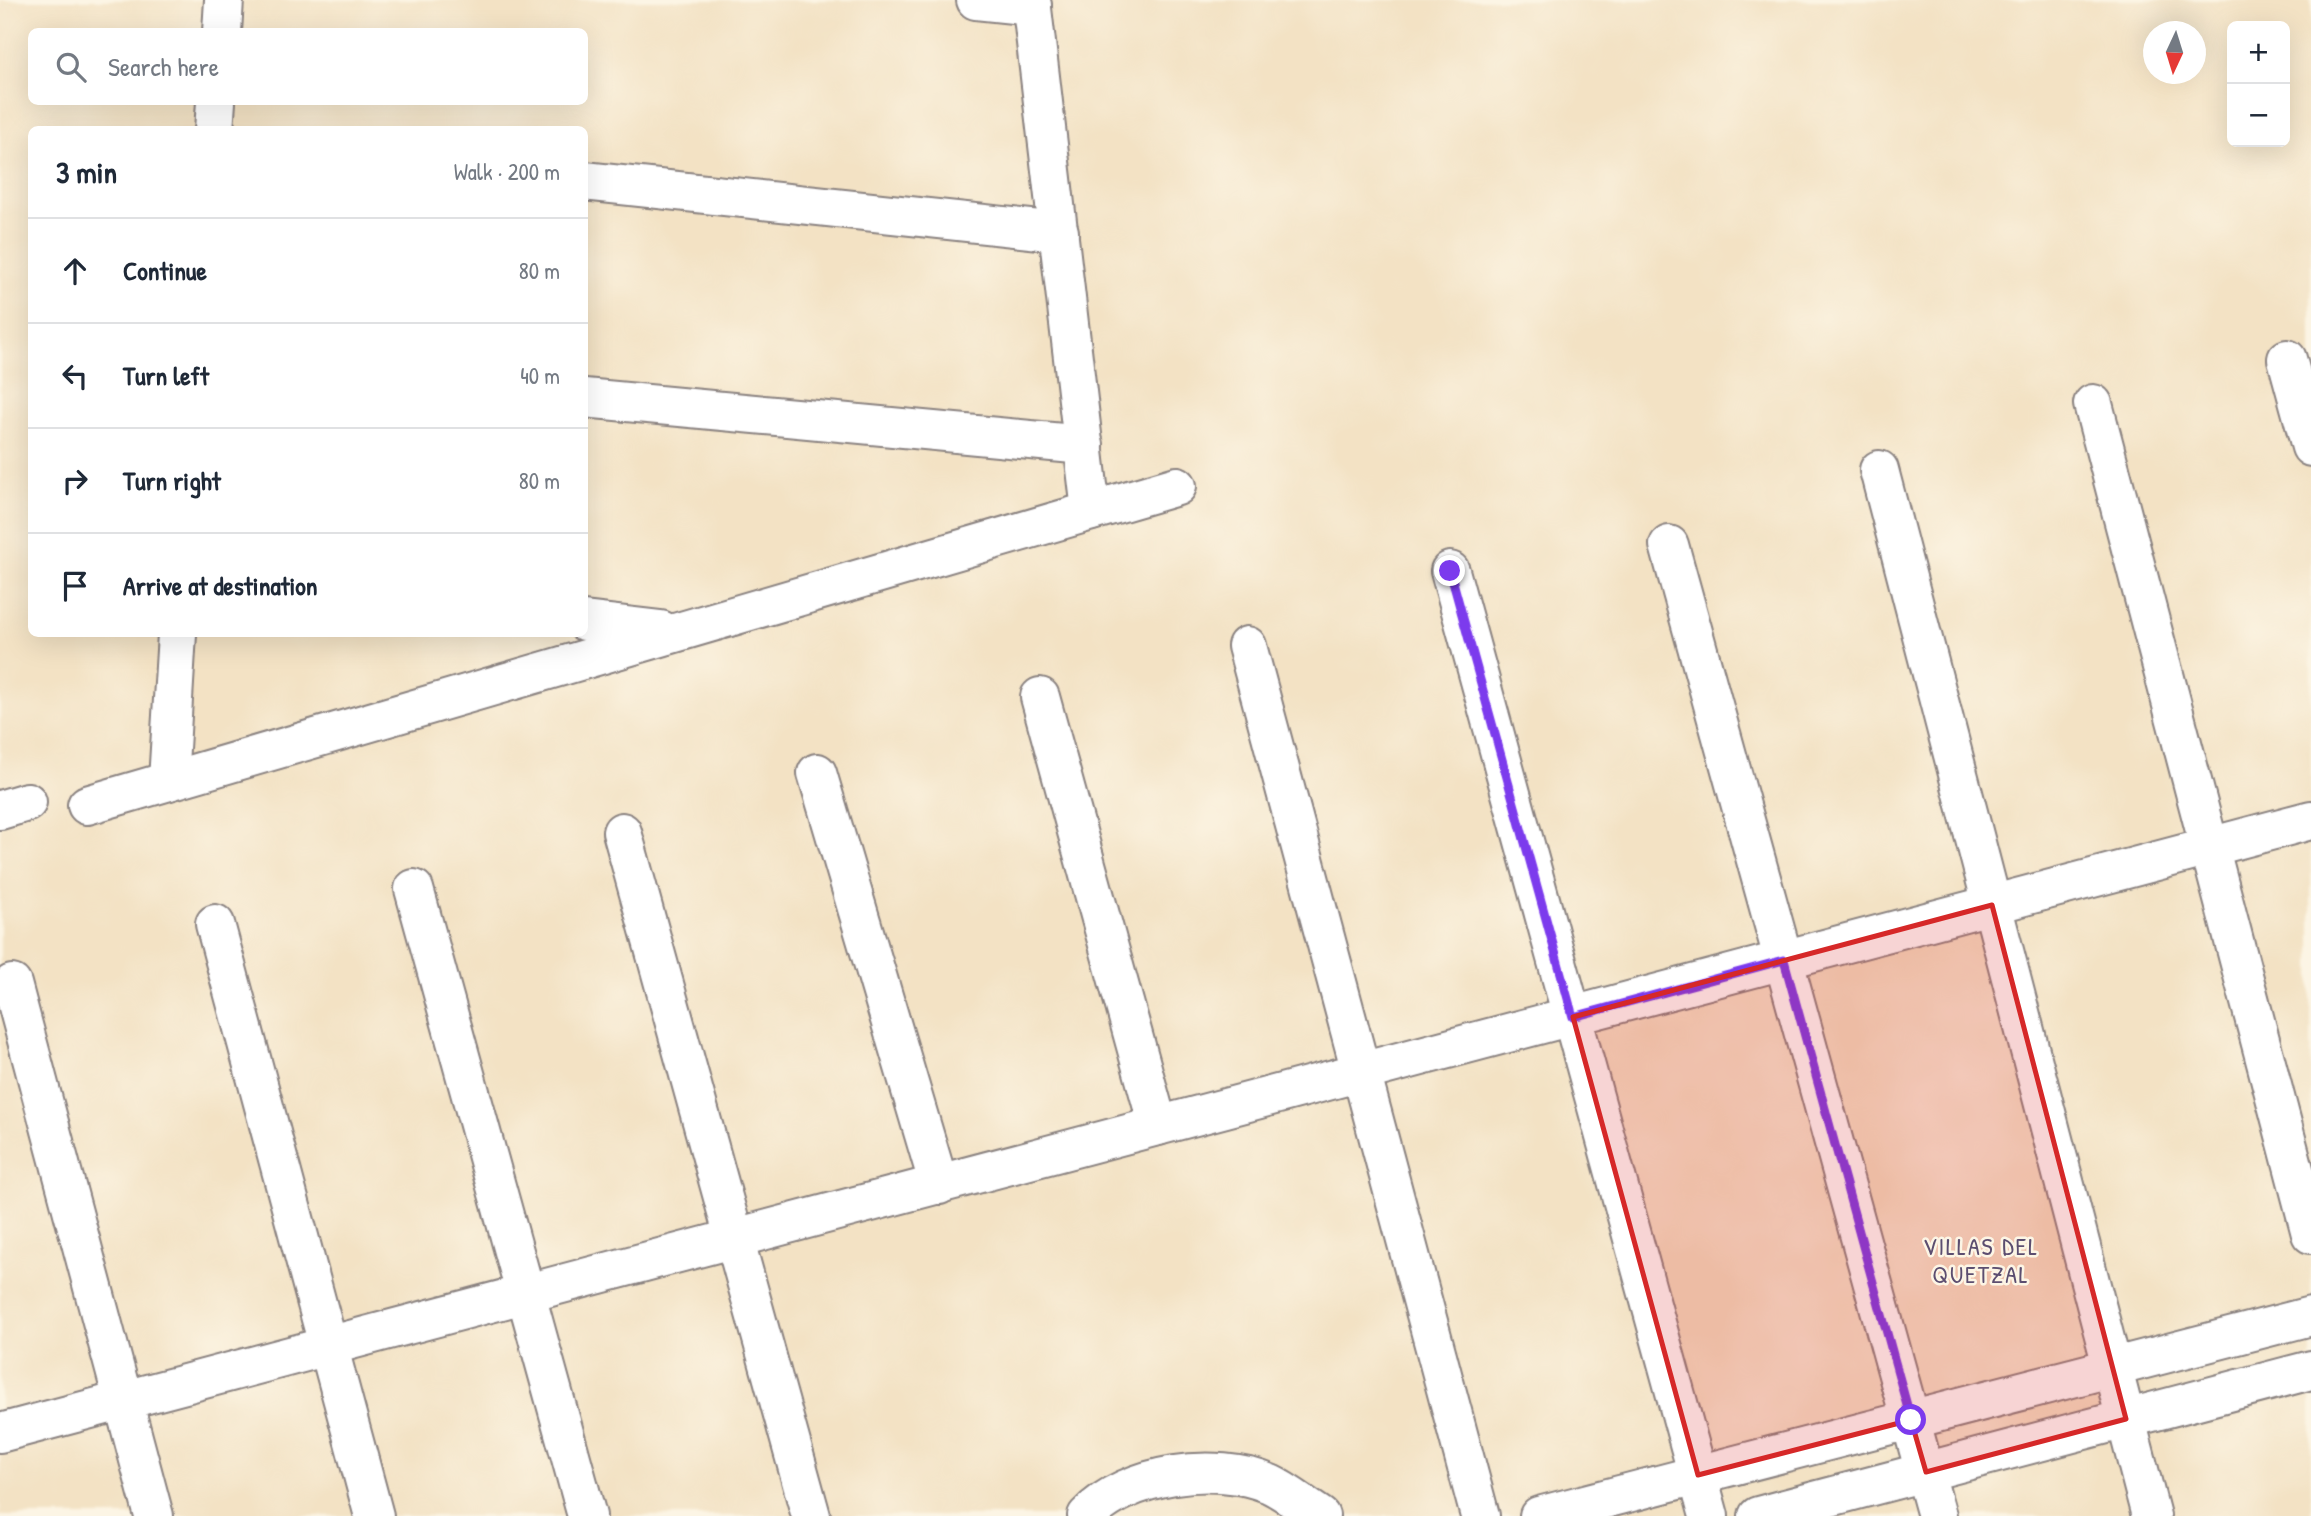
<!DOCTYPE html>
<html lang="en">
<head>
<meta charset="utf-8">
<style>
	body { margin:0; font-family:"Patrick Hand",sans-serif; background:#f6f6f7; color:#1f2937 }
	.controls { position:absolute; right:21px; top:21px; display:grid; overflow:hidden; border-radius:10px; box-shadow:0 7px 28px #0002 }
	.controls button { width:63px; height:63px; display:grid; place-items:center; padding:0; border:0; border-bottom:2px solid #e0e1e3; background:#fff; color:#1f2937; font:35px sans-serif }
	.compass { position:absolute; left:2143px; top:21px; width:63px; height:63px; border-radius:50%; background:#fff; box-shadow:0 7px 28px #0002; rotate:184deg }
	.stop { position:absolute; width:21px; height:21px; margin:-16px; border:5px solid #7c3aed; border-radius:50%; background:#fff }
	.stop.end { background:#7c3aed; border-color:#fff; box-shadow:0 2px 7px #0008 }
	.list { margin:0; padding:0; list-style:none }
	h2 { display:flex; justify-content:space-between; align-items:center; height:91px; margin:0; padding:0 28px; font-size:30px }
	h2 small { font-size:23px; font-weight:400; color:#747a83 }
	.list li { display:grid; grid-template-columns:46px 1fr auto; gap:21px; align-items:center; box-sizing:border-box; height:105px; padding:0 28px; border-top:2px solid #e0e1e3 }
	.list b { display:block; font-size:26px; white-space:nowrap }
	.list em { font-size:23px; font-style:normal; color:#747a83 }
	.icon { flex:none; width:38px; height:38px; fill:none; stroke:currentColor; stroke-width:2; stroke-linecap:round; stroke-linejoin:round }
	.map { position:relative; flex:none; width:2311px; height:1516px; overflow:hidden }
	.search { position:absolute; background:#fff; box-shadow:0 7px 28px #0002; left:28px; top:28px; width:560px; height:77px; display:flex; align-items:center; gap:18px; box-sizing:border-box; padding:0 24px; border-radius:10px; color:#747a83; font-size:26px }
	.panel { position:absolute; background:#fff; box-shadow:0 7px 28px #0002; left:28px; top:126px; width:560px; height:511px; border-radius:10px }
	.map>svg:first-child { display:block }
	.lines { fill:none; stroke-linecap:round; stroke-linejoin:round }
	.minor-casing { stroke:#8a8280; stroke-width:42 }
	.tertiary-casing { stroke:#8a8280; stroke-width:42 }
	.minor { stroke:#fff; stroke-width:38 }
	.tertiary { stroke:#fff; stroke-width:38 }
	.route { stroke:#7c3aed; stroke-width:9 }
	.marked { fill:#d62828; fill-opacity:0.2; stroke:#d62828; stroke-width:5; stroke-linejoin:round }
	.labels { text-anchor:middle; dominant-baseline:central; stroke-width:5; stroke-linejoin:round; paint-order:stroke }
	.neighbourhood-label { font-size:24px; letter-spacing:2px; fill:#5c4e70; stroke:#fcf5e5 }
</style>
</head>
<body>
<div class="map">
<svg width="2311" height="1516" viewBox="0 0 2311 1516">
	<rect width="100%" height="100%" fill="#fcf5e5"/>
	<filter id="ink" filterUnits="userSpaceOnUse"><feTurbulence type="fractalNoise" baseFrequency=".0143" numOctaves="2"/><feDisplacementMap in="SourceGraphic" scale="14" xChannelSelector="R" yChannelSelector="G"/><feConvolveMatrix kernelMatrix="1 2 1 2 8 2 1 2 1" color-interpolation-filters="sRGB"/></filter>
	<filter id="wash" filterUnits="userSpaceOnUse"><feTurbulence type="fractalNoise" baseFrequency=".00686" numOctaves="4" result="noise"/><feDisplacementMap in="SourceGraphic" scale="28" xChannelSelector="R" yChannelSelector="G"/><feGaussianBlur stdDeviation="1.57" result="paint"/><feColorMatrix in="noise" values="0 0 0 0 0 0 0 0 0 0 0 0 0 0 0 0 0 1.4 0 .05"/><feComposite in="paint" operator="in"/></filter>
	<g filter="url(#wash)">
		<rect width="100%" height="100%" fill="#f3e2c4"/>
	</g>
	<g filter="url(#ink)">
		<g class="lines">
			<g class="minor-casing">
				<g id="minor">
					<polyline points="976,0 1032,6"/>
					<polyline points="1031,0 1091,511"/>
					<polyline points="222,32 224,0"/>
					<polyline points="214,130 216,102"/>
					<polyline points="584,181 1059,232"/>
					<polyline points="2287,359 2311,447"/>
					<polyline points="584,398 1084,445"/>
					<polyline points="2093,404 2311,1234"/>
					<polyline points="1879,470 2151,1516"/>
					<polyline points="1669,545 1937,1516"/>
					<polyline points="1450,571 1709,1516"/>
					<polyline points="584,621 661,630"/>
					<polyline points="1247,646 1480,1516"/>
					<polyline points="1040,697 1158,1126"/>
					<polyline points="817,773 939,1185"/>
					<polyline points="168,781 177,634"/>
					<polyline points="87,805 1177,486"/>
					<polyline points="0,810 27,802"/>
					<polyline points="622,832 811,1516"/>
					<polyline points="414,889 587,1516"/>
					<polyline points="215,924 374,1516"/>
					<polyline points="12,984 154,1516"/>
					<polyline points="0,1433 2311,820"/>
				</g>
			</g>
			<g class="tertiary-casing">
				<g id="tertiary">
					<path d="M1087,1516C1127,1473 1216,1461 1270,1484C1287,1492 1304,1506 1320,1516"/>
					<polyline points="1539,1516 2311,1316"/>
					<polyline points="1758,1516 2311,1370"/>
				</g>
			</g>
			<use href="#minor" class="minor"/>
			<use href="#tertiary" class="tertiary"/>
		</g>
	</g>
	<g class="lines" filter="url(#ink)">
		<polyline class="route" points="1450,571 1573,1017 1784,960 1911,1420"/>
	</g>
	<path class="marked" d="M1992,905L2126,1419L1926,1472L1911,1420L1698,1475L1573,1017Z"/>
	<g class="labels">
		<g class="neighbourhood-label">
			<text x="1981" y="1246">VILLAS DEL<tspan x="1981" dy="28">QUETZAL</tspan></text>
		</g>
	</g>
</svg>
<div class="controls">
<button>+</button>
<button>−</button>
</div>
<svg class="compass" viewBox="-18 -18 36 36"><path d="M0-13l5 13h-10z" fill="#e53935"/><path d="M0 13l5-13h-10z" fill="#747a83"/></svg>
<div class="stop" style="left:1911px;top:1420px"></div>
<div class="stop end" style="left:1450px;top:571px"></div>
<div class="search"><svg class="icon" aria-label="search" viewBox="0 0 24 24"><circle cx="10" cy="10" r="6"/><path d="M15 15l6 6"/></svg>Search here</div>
<section class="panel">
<h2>3 min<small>Walk · 200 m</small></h2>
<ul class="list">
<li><svg class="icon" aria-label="ahead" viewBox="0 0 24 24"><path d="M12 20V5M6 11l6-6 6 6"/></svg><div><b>Continue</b></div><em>80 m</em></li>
<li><svg class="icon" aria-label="left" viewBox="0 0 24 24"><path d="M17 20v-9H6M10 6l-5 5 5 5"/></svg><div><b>Turn left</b></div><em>40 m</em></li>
<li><svg class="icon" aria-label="right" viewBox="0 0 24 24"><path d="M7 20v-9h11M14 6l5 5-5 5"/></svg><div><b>Turn right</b></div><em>80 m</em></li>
<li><svg class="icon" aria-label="arrive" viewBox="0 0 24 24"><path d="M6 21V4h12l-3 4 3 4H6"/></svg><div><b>Arrive at destination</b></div></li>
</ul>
</section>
</div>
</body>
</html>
